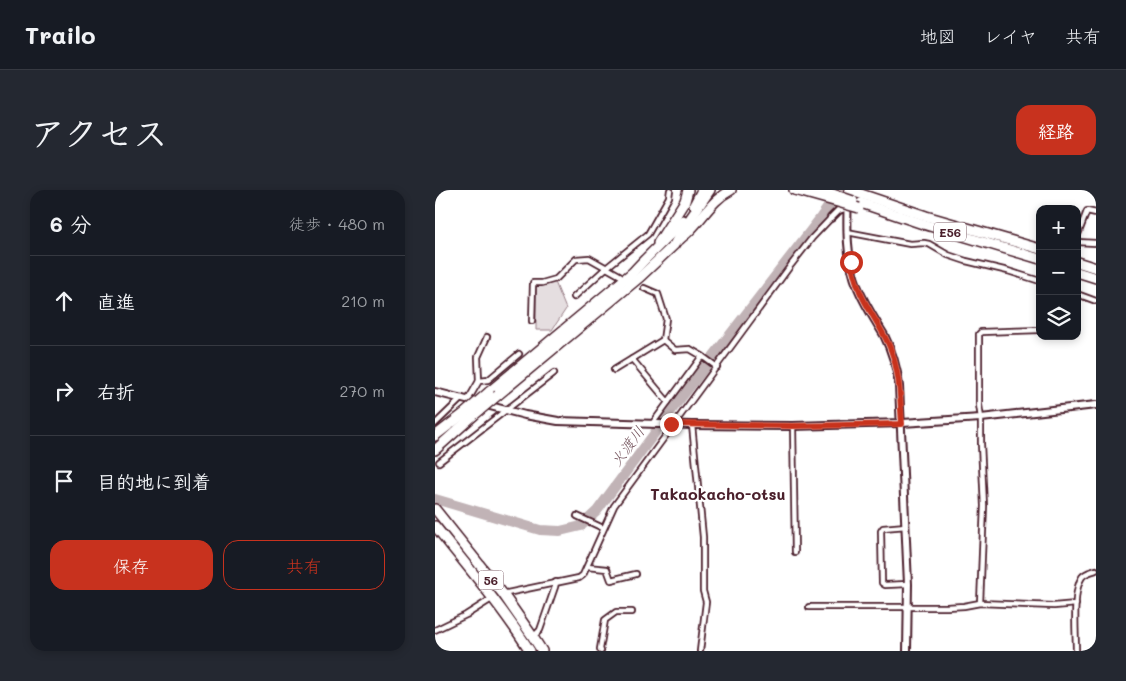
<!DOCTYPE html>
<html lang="ja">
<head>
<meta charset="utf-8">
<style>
	body { margin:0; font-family:Mali,"Klee One",sans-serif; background:#242831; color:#f1f3f6 }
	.controls { position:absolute; right:15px; top:15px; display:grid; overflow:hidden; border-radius:10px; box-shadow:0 2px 8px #0003 }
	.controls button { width:45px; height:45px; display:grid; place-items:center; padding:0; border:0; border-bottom:1px solid #363941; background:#171b24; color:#f1f3f6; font:25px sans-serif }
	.stop { position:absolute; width:15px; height:15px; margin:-11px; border:4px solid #c8321e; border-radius:50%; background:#fff }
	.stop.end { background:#c8321e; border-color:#fff; box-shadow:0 1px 5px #0008 }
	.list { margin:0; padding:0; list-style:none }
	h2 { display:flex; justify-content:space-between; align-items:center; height:65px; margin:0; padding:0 20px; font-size:21px }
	h2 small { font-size:16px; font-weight:400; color:#9ea1a6 }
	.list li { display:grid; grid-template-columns:32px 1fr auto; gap:15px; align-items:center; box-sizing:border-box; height:90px; padding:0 20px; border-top:1px solid #363941 }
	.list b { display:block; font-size:19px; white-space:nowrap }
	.list em { font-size:16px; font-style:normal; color:#9ea1a6 }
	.actions { display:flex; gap:10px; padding:15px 20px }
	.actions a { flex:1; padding:11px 0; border:1px solid #c8321e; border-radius:15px; text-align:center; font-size:18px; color:#c8321e }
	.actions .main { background:#c8321e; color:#fff }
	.icon { flex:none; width:28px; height:28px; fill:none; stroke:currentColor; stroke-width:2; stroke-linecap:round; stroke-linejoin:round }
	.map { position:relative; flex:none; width:661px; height:461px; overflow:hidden; border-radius:15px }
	header { display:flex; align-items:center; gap:30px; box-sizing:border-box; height:70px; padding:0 25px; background:#171b24; border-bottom:1px solid #363941 }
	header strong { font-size:24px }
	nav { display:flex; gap:28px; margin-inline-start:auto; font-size:18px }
	.intro { display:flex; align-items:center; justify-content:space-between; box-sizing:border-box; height:120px; padding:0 30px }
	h1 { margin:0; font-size:35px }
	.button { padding:12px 22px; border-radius:15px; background:#c8321e; color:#fff; font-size:18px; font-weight:700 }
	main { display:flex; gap:30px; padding:0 30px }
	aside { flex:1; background:#171b24; border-radius:15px; box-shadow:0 2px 8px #0003 }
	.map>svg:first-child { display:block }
	.green { fill:#e5dee0; stroke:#987e86 }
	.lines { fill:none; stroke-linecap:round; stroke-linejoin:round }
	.river { stroke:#c1b3b6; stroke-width:10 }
	.street-casing { stroke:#4a1f2b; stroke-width:8 }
	.secondary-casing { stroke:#4a1f2b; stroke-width:10 }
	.highway-casing { stroke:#4a1f2b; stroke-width:12 }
	.street { stroke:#fff; stroke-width:4.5 }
	.secondary { stroke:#fff; stroke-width:6 }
	.highway { stroke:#fff; stroke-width:9 }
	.highway-bridge-casing { stroke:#4a1f2b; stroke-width:12; stroke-linecap:butt }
	.highway-bridge { stroke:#fff; stroke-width:9 }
	.route { stroke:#c8321e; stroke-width:6 }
	.labels { text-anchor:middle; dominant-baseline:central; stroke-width:4.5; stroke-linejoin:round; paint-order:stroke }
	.shield { fill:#fff; stroke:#80626b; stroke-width:1 }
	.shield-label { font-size:12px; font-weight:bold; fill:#4a1f2b }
	.water-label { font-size:15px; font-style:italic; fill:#74535c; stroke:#fff }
	.quarter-label { font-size:16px; font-weight:bold; fill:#4a1f2b; stroke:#fff }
</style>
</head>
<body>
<header>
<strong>Trailo</strong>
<nav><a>地図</a><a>レイヤ</a><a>共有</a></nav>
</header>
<div class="intro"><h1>アクセス</h1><a class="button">経路</a></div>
<main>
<aside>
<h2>6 分<small>徒歩 · 480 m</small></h2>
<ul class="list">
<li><svg class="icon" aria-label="ahead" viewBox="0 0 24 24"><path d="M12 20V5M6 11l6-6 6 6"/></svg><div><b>直進</b></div><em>210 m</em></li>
<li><svg class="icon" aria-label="right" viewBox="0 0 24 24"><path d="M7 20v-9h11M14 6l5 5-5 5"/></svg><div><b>右折</b></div><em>270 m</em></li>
<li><svg class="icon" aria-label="arrive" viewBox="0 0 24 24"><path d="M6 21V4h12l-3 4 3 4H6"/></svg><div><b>目的地に到着</b></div></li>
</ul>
<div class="actions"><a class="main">保存</a><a>共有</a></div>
</aside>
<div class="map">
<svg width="661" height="461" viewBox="0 0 661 461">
	<rect width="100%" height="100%" fill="#fff"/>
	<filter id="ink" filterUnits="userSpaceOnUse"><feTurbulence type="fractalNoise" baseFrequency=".02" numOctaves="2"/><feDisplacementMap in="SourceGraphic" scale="10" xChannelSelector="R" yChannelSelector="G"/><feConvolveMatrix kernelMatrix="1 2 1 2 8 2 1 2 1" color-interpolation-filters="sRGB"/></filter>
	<g filter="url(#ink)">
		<polygon class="green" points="120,92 131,119 117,140 101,140 101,96"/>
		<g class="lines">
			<polyline class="river" points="0,309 105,340 125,341 146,336 162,321 239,217 386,27 405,0"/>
			<g class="street-casing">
				<g id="street">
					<polyline points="412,42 475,54 489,53 494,54 513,65 531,71 573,81 605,91"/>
					<polyline points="642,47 652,21 661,23"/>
					<polyline points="642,52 661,53"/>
					<polyline points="209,98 223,104 231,129 228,150"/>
					<polyline points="642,104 661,111"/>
					<polyline points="139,107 171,78 213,44 234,7 235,0"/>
					<polyline points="97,131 98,93 107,93 121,89 141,69 154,68 186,86"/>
					<polyline points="179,180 197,169"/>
					<polyline points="44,191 43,167 52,147"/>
					<polyline points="33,210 44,191 53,190 84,164"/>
					<polyline points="233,212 197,169 228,150 240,160 255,159 267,166"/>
					<polyline points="0,234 27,208"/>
					<polyline points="217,234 267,166 282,177"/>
					<polyline points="257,235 268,347 268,401 271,412 265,461"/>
					<polyline points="358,236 360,362"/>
					<polyline points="4,272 119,183"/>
					<polyline points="142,326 168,338"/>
					<polyline points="471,336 448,338 446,341 447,393 450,395 473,394"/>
					<polyline points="152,377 172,379 176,390 201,384"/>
					<polyline points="67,404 144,388 148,385 179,316 356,75 377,48 396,28"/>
					<polyline points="545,413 549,316 546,254 546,228 544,215 544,144 546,142 605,140"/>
					<polyline points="374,417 512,417 529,416 545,413 619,416 641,414"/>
					<polyline points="0,440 31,425 58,408"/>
					<polyline points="98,447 105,440 120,397 121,392"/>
					<polyline points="166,461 165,459 170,430 181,422 197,422"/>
					<path d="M641,461C641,443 637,401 647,387C651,382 656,382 661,380"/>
				</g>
			</g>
			<g class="secondary-casing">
				<g id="secondary">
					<path d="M413,0C412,33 410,67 423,98C430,115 440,130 449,145C457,161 462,178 464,196L473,394L472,461"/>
					<polyline points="396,28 404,20 413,17"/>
					<polyline points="0,202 90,225 123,231 257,235 358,236 467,233 546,228 661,215"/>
				</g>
			</g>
			<g class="highway-casing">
				<g id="highway">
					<polyline points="359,0 374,4"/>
					<polyline points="414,0 491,26 605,59"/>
					<polyline points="426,13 488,34 605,69"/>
					<polyline points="259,15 267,0"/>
					<path d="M244,50C248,46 253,43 256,39C270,25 278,9 296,0"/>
					<polyline points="223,53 250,11 253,0"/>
					<polyline points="642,72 661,78"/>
					<polyline points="642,82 661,88"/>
					<path d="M54,202L198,82C214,64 232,49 248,30"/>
					<polyline points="63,205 205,87 239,55 248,39 275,0"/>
					<polyline points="0,246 31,222"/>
					<polyline points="0,260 38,226"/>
					<polyline points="0,319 68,404 98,447 107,461"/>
					<path d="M0,336C33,377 67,417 95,461"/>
				</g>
			</g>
			<use href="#street" class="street"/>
			<use href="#secondary" class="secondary"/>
			<use href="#highway" class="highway"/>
			<g class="highway-bridge-casing">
				<g id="highway-bridge">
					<polyline points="386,0 418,11"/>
					<polyline points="374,4 424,18"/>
					<polyline points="31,222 54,202"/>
					<polyline points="38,226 63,205"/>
				</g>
			</g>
			<use href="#highway-bridge" class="highway-bridge"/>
		</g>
	</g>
	<g class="lines" filter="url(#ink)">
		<path class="route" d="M236,234L358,236L467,234C465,208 465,184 456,160C449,142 437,126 428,108C422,97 419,84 416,72"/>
	</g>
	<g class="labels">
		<g class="shield">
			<rect x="499" y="32.5" width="32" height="19" rx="4"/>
			<rect x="43.5" y="380.5" width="25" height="19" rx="4"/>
		</g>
		<g class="shield-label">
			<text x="515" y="42">E56</text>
			<text x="56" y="390">56</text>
		</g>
		<g class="water-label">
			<text transform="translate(192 256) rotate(-53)">火渡川</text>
		</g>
		<g class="quarter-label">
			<text x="283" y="303">Takaokacho-otsu</text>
		</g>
	</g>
</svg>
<div class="controls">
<button>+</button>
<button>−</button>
<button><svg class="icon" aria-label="layers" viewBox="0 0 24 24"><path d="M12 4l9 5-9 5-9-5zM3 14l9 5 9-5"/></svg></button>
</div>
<div class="stop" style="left:416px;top:72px"></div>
<div class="stop end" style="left:236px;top:234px"></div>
</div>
</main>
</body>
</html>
